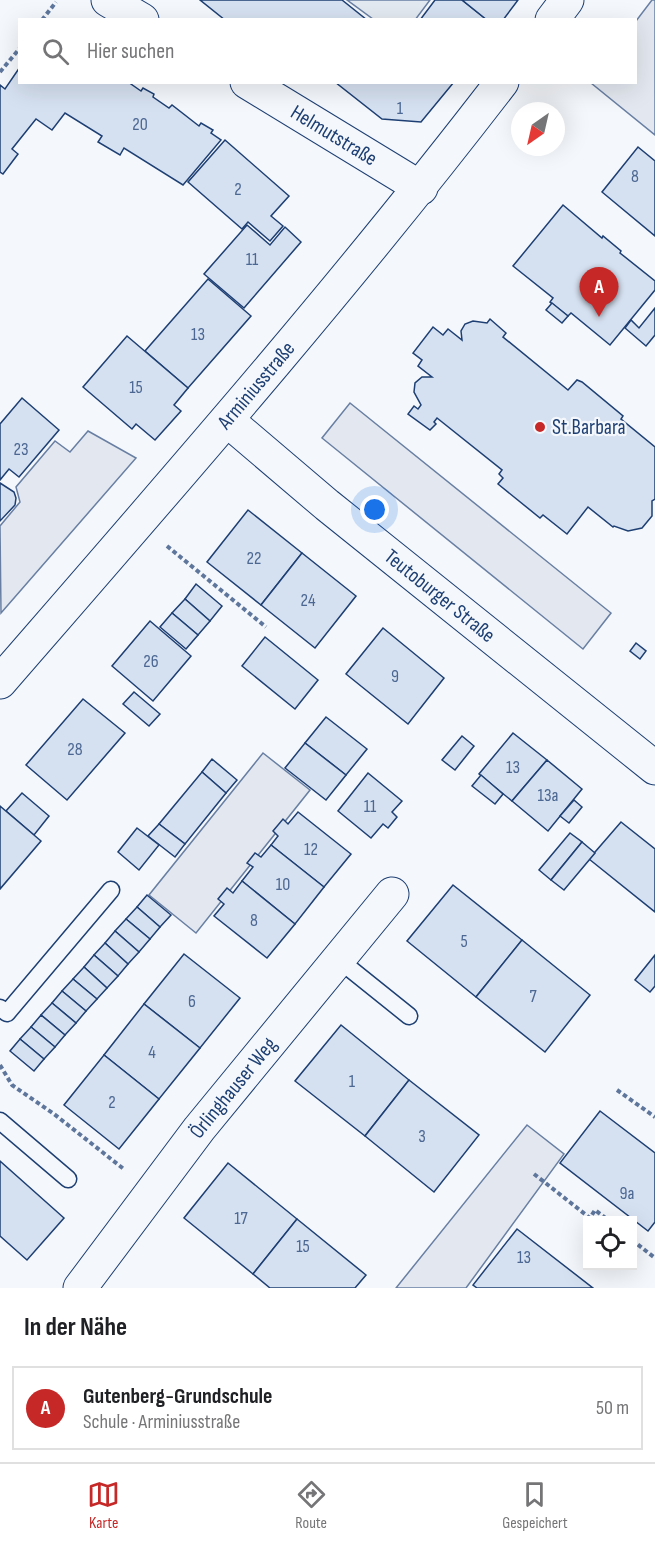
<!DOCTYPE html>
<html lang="de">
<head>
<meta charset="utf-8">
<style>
	body { margin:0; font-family:"Sofia Sans Condensed",sans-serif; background:#f6f6f6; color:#202124 }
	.controls { position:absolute; right:18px; bottom:18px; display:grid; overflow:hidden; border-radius:0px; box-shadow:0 6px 24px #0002 }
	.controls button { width:54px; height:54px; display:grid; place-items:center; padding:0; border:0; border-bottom:2px solid #e0e0e0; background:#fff; color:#202124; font:30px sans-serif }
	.compass { position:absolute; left:511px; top:102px; width:54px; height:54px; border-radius:50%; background:#fff; box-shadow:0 6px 24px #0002; rotate:214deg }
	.you { position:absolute; left:375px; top:510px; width:21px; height:21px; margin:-15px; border:4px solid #fff; border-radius:50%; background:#1a73e8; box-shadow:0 0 0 9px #1a73e833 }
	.badge { display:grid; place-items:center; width:39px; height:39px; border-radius:50%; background:#c62828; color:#fff; font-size:20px; font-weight:700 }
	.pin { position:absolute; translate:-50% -50px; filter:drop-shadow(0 2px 3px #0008) }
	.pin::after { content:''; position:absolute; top:32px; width:21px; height:18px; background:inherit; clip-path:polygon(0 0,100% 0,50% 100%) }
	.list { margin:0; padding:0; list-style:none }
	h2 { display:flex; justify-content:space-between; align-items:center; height:78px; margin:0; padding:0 24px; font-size:26px }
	h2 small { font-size:20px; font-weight:400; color:#757577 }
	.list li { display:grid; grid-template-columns:39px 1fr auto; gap:18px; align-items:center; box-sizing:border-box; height:84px; margin:0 12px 12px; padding:0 12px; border:2px solid #e0e0e0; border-radius:0px }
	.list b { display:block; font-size:22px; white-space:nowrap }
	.list p { margin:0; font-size:20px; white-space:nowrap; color:#757577 }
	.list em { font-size:20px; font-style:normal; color:#757577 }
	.icon { flex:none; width:33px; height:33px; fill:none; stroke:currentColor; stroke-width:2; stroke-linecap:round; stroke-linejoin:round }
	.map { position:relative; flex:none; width:655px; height:1288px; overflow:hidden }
	.search { position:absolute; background:#fff; box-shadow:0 6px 24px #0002; left:18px; right:18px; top:18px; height:66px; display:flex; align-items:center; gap:15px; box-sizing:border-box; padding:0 21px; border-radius:0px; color:#757577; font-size:22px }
	.sheet { height:174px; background:#fff }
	nav { display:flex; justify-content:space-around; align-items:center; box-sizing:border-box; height:84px; border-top:2px solid #e0e0e0; background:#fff; font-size:16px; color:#757577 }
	nav a { display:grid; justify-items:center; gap:3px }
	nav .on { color:#c62828 }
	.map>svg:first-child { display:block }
	.green { fill:#e3e9f0; stroke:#687fa3; stroke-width:1.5 }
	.parking { fill:#e3e8f0; stroke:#687fa3; stroke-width:1.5 }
	.building { fill:#d5e0f0; stroke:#1d3f73; stroke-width:1.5 }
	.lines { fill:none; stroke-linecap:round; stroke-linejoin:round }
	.service-casing { stroke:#1d3f73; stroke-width:19 }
	.minor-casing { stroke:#1d3f73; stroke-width:35 }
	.secondary-casing { stroke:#1d3f73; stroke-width:35 }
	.path { stroke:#5e769c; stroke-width:4; stroke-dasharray:4.5 3; stroke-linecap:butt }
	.service { stroke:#f4f7fb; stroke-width:16 }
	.minor { stroke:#f4f7fb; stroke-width:33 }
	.secondary { stroke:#f4f7fb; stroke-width:33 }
	.poi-dot { fill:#c62828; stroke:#f4f7fb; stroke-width:2 }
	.labels { text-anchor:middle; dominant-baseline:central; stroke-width:4.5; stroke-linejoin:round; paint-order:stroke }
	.number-label { font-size:18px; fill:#4b6792 }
	.street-label { font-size:21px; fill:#1d3f73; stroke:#f4f7fb }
	.poi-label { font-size:21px; fill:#1d3f73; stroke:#f4f7fb; text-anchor:start }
</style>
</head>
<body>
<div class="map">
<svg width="655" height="1288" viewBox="0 0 655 1288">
	<rect width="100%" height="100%" fill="#f4f7fb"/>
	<polygon class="green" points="347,0 430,0 415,20 373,19"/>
	<g class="parking">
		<polygon points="652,0 655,0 655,135 591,83 636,82 636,21"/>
		<polygon points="350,403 611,613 583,649 322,438"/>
		<polygon points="88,431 136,458 1,613 0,526 20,502 16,487 55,441 70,452"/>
		<polygon points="263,753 310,790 196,933 149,895"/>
		<polygon points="527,1125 564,1154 466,1288 396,1288"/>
	</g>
	<g class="building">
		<polygon points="200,0 342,0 367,20 225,20"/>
		<polygon points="435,0 462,0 487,20 420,20"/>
		<polygon points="462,0 518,0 503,20 487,20"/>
		<polygon points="20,67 20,82 128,82 141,91 143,88 154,94 153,97 169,108 172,105 199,126 201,123 213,130 211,133 221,140 183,185 124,148 120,155 98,142 102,136 65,113 52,130 36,119 12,149 18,154 3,174 0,172 0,85 5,89"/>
		<polygon points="335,82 454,82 421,122 382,119"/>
		<polygon points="225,140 289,196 271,216 283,226 270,241 248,222 242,229 188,182"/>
		<polygon points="638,147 655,161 655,236 602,192"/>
		<polygon points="563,205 602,238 603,236 621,251 620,253 655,281 655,290 610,345 571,313 568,316 550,302 553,298 513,266"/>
		<polygon points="247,225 270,245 285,227 301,242 244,308 204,274"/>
		<polygon points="208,279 251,316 188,388 145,351"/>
		<polygon points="552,303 568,316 562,323 546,310"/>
		<polygon points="655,308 655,335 646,346 625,328 631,320 639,328"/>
		<polygon points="490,319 506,333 503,337 568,390 577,380 582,382 623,416 621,419 655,447 655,499 652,501 652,516 642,528 628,531 614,526 613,527 588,507 567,534 543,515 540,518 498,484 503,478 499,474 502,470 437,418 434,422 436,424 430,430 408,414 414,406 418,409 421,405 414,392 415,383 422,377 432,377 418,366 422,360 413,353 433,327 443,335 448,329 462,340 461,331 465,324 473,321 487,323"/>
		<polygon points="127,336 188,388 174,405 181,411 155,440 136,424 132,429 83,387"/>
		<polygon points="22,398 59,430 19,477 9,469 0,480 0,424"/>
		<polygon points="0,483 14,492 16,498 15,505 0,521"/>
		<polygon points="248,510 302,553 261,605 207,562"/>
		<polygon points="302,553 356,596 315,648 261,605"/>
		<polygon points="196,584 222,606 210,621 185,599"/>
		<polygon points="185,599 210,621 198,635 172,613"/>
		<polygon points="172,613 198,635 186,649 160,627"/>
		<polygon points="150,621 191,656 153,701 112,666"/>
		<polygon points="383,628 444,678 408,724 346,674"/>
		<polygon points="265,637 318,680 295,709 242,666"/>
		<polygon points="636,643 646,651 640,659 630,651"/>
		<polygon points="134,692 160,714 149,726 123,704"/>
		<polygon points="83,699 125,733 67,800 26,765"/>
		<polygon points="326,717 367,749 346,775 305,743"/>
		<polygon points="513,733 547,760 512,801 479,774"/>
		<polygon points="462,736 474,746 455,770 442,760"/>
		<polygon points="305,743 346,775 326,800 285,768"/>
		<polygon points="212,759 237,780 226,793 202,772"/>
		<polygon points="547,760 582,789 548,831 512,801"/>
		<polygon points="202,772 226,793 185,844 159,824"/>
		<polygon points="368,773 402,801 392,812 397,817 388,828 383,824 371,838 338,811"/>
		<polygon points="481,775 503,794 495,804 472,786"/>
		<polygon points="22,793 49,816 34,835 6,811"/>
		<polygon points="574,800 582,807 569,823 560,816"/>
		<polygon points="0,806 41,841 0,889"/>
		<polygon points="298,812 351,854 324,887 271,845 278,836 273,831 283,819 288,824"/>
		<polygon points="621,822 655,849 655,912 589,859"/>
		<polygon points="159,824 185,844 175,857 148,836"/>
		<polygon points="137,828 159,845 139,870 118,852"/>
		<polygon points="570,833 582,842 551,880 539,870"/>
		<polygon points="582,842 595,853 564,890 551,880"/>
		<polygon points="271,845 324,887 295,924 242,881 253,867 247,863 255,853 261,857"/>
		<polygon points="242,881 295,924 267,958 214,916 224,904 218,899 227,888 233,893"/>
		<polygon points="453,885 522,940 476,997 407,941"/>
		<polygon points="147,895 171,915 160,927 137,907"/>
		<polygon points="137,907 160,927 150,939 126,919"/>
		<polygon points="126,919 150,939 139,952 115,931"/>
		<polygon points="115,931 139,952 128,964 105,943"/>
		<polygon points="522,940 590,995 545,1052 476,997"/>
		<polygon points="105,943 128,964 118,976 94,955"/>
		<polygon points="184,954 240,998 200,1048 144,1004"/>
		<polygon points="94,955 118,976 107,988 84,967"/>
		<polygon points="655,955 655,986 650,992 635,980"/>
		<polygon points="84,967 107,988 97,999 73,979"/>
		<polygon points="73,979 97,999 86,1011 62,991"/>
		<polygon points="62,991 86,1011 76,1023 52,1003"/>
		<polygon points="52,1003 76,1023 65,1035 41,1015"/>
		<polygon points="144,1004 200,1048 159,1099 104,1055"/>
		<polygon points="41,1015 65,1035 55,1047 31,1027"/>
		<polygon points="341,1025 409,1080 365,1136 295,1081"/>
		<polygon points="31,1027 55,1047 44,1059 20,1039"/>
		<polygon points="20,1039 44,1059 34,1071 10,1051"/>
		<polygon points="104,1055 159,1099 119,1149 64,1105"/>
		<polygon points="409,1080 479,1135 434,1192 365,1136"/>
		<polygon points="600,1111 655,1153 655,1222 648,1231 560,1163"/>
		<polygon points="0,1161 64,1218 27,1260 0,1236"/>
		<polygon points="228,1163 297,1219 253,1274 184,1218"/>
		<polygon points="297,1219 366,1275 355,1288 270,1288 253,1274"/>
		<polygon points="517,1229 593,1288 477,1288 473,1285"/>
	</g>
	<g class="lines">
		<g class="service-casing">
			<g id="service">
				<polyline points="338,959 409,1016"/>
				<polyline points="0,1008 7,1013 111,890"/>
				<polyline points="0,1121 68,1179"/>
			</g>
		</g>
		<g class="minor-casing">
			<g id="minor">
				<polyline points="108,0 142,20"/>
				<path id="s1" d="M247,82L421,188"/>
				<path id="s2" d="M227,420L327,505L655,768"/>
				<path id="s3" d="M80,1288L199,1129L392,894"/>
			</g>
		</g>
		<g class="secondary-casing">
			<g id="secondary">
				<polyline points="552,20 567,0"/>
				<path id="s4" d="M0,682C171,485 343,289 502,82"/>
			</g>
		</g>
		<g class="path">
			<polyline points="42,20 56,2"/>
			<polyline points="0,72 20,48"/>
			<polyline points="167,546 266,627"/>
			<polyline points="0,1065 12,1085 54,1114 125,1170"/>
			<polyline points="617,1090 655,1117"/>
			<polyline points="534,1174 590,1218 595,1210 608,1220"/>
			<polyline points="632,1240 655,1258"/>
		</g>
		<use href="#service" class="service"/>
		<use href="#minor" class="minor"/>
		<use href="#secondary" class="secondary"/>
	</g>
	<circle class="poi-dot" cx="540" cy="427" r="6"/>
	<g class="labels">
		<g class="number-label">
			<text x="400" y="108">1</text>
			<text x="140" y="124">20</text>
			<text x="635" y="176">8</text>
			<text x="238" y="189">2</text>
			<text x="252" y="259">11</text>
			<text x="198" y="334">13</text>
			<text x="136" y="387">15</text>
			<text x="21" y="449">23</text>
			<text x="254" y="558">22</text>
			<text x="308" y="600">24</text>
			<text x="151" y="661">26</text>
			<text x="395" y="676">9</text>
			<text x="75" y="749">28</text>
			<text x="513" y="767">13</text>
			<text x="548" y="795">13a</text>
			<text x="370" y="806">11</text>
			<text x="311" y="849">12</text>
			<text x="283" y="884">10</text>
			<text x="254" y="920">8</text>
			<text x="464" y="941">5</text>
			<text x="533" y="996">7</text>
			<text x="192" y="1001">6</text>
			<text x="152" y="1052">4</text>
			<text x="352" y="1081">1</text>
			<text x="112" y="1102">2</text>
			<text x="422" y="1136">3</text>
			<text x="627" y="1193">9a</text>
			<text x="241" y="1218">17</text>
			<text x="303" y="1246">15</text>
			<text x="524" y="1257">13</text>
		</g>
		<g class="street-label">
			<text stroke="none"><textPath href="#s1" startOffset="102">Helmutstraße</textPath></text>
			<text stroke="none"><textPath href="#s4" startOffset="392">Arminiusstraße</textPath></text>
			<text stroke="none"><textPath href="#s2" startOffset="276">Teutoburger Straße</textPath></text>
			<text stroke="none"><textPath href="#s3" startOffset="252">Örlinghauser Weg</textPath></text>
		</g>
		<g class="poi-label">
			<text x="552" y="427">St.Barbara</text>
		</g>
	</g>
</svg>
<div class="controls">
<button><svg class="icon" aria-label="locate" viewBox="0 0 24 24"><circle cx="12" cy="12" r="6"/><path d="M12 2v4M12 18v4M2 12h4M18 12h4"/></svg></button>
</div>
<svg class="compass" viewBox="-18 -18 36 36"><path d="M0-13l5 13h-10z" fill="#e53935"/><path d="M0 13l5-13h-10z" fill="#757577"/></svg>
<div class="you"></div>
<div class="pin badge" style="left:599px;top:317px">A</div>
<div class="search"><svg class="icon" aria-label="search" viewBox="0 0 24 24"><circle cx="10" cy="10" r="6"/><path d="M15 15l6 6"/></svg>Hier suchen</div>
</div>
<section class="sheet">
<h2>In der Nähe<small></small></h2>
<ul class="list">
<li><span class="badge">A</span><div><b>Gutenberg-Grundschule</b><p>Schule · Arminiusstraße</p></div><em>50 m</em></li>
</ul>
</section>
<nav>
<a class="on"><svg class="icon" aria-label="map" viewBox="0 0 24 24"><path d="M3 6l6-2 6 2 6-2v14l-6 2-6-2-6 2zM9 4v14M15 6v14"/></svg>Karte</a>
<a><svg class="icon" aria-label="directions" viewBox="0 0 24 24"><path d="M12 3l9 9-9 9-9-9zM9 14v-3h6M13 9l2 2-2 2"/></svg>Route</a>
<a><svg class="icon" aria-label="saved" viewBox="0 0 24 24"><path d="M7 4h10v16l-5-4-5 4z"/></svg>Gespeichert</a>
</nav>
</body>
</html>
